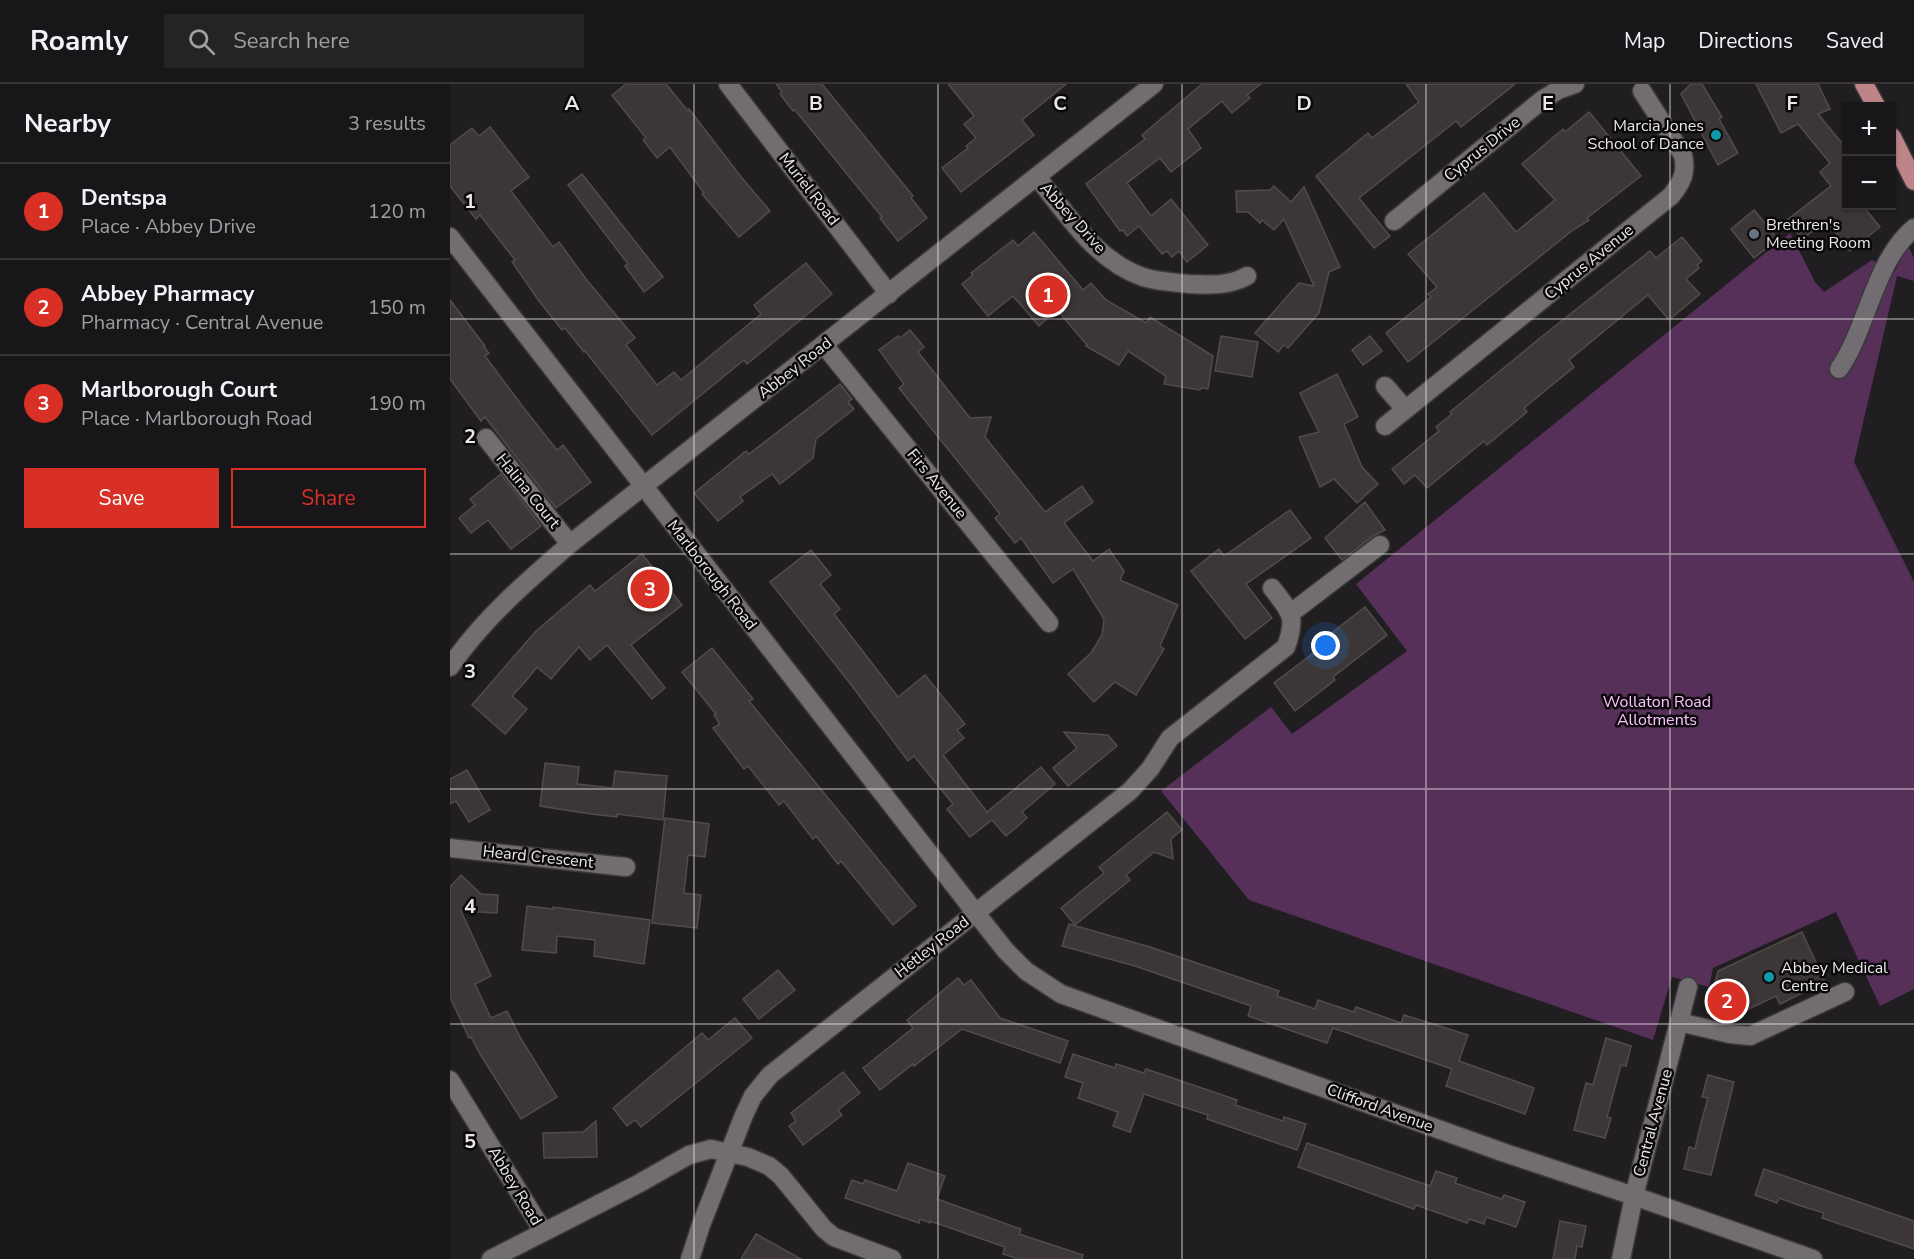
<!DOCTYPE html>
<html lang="en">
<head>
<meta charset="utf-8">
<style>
	body { margin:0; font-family:"Nunito Sans",sans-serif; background:#262326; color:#f1f3f6 }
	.controls { position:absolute; right:18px; top:18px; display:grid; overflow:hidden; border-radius:0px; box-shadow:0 2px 4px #0004 }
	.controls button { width:54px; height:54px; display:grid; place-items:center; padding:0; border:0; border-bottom:2px solid #373538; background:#191619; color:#f1f3f6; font:30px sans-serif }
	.you { position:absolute; left:876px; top:562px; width:21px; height:21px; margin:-15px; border:4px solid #fff; border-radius:50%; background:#1a73e8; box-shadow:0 0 0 9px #1a73e833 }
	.badge { display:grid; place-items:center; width:39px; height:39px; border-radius:50%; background:#d93025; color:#fff; font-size:20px; font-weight:700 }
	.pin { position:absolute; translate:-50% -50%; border:3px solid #fff; box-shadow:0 2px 6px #0006 }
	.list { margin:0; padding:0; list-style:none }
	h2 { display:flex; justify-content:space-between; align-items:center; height:78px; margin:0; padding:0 24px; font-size:26px }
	h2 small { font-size:20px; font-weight:400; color:#9f9fa2 }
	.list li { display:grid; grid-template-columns:39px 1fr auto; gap:18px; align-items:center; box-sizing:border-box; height:96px; padding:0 24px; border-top:2px solid #373538 }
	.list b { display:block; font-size:22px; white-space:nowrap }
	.list p { margin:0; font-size:20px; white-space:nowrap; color:#9f9fa2 }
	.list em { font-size:20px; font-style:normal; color:#9f9fa2 }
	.actions { display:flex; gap:12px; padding:18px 24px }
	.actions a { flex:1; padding:14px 0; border:2px solid #d93025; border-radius:0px; text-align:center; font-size:21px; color:#d93025 }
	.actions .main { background:#d93025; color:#fff }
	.icon { flex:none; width:33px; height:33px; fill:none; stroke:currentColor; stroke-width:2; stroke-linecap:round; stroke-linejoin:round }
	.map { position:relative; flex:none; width:1464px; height:1175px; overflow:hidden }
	header { display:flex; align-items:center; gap:36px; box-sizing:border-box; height:84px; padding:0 30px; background:#191619; border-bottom:2px solid #373538 }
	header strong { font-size:28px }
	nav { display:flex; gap:33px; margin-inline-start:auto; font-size:21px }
	.search { width:420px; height:54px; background:#262326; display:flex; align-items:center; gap:15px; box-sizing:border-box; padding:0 21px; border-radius:0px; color:#9f9fa2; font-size:22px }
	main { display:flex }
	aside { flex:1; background:#191619 }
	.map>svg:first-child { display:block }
	.green { fill:#573059 }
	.building { fill:#3c3736; stroke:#514b4b; stroke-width:1.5 }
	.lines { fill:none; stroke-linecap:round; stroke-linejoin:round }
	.minor-casing { stroke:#3c393c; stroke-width:21 }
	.major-casing { stroke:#3c393c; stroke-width:21 }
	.minor { stroke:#716d71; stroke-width:18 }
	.major { stroke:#be8487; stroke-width:18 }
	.grid { fill:none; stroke:#eae7ea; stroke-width:1.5; stroke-opacity:0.55 }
	.culture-dot { fill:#0f9aa8; stroke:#0a080a; stroke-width:2 }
	.worship-dot { fill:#6b7280; stroke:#0a080a; stroke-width:2 }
	.labels { text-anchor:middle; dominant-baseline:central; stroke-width:5; stroke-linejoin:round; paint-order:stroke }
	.poi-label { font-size:16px; fill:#eae7ea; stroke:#0a080a; text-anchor:start }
	.street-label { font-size:16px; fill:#eae7ea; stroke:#0a080a }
	.park-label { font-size:16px; fill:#fdc5ff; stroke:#0a080a }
	.grid-label { font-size:20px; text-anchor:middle; font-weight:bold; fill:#eae7ea; stroke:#0a080a; stroke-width:5; stroke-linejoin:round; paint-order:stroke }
</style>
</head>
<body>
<header>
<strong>Roamly</strong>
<div class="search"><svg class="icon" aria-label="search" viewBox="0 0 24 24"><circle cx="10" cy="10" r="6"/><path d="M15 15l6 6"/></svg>Search here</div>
<nav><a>Map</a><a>Directions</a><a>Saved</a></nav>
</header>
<main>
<aside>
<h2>Nearby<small>3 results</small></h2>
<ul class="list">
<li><span class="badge">1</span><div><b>Dentspa</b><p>Place · Abbey Drive</p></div><em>120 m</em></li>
<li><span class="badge">2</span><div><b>Abbey Pharmacy</b><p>Pharmacy · Central Avenue</p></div><em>150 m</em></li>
<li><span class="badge">3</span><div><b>Marlborough Court</b><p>Place · Marlborough Road</p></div><em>190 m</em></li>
</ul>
<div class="actions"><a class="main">Save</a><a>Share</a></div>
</aside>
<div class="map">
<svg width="1464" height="1175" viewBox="0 0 1464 1175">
	<rect width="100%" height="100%" fill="#211e21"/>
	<polygon class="green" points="1340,149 1365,198 1374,208 1422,176 1444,189 1458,162 1464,174 1464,197 1447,192 1404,378 1464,498 1464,905 1430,922 1386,828 1263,884 1259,903 1222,893 1203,956 799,816 711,707 821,623 842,650 957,567 906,500"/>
	<g class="building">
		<polygon points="176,0 216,0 238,27 239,25 292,94 320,127 289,153 252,110 254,109 220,63 207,74 193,56 196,54 162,11"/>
		<polygon points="326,0 372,0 463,112 461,114 477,134 448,157 430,134 432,133 345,26 343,27 330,10 332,8"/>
		<polygon points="498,0 616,0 572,36 584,51 511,108 492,84 518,64 516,62 526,54 514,40 524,32"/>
		<polygon points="752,0 811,0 797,11 800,14 782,29 772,17 738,45 751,64 721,88 710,74 677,99 701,132 721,115 758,161 737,178 729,167 722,173 717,167 712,170 689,142 677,152 673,146 670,147 636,100 695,55 692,51"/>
		<polygon points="956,0 1065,0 1011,43 1006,37 909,114 940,152 924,164 866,92 918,49 922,54 969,18"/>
		<polygon points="1241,0 1252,0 1272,33 1269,35 1288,69 1268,81 1231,10"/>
		<polygon points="1306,0 1368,0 1380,25 1368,30 1396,64 1396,122 1413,122 1430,143 1400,167 1378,139 1374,142 1372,140 1352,155 1337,136 1381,102 1370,88 1380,79 1348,40 1331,49"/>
		<polygon points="1139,28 1191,92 1137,134 1139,136 1123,146 958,278 936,249 981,213 978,210 987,203 958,170 1034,109 1066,148 1105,116 1072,80 1113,45 1115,48"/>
		<polygon points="40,43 79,93 61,107 103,163 109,158 136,195 185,254 176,261 207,301 224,288 231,296 311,230 304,221 356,179 382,210 297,280 294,276 202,351 135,267 134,268 115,244 112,246 89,217 62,178 65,176 30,131 26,135 0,102 0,61 22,44 29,52"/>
		<polygon points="132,90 213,193 194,208 175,182 178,180 118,101"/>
		<polygon points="824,102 841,118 854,103 890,183 879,188 869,229 838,264 834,261 828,268 805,249 849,199 864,202 834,135 824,146 812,136 810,139 798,128 787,128 786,107 820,106"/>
		<polygon points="1304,126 1328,155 1304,174 1281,145"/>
		<polygon points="584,148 633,206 641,199 656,216 696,239 700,233 763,272 758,305 751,304 750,306 714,300 716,292 678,267 669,281 636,262 637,261 607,226 589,242 563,212 538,232 512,200 523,191 521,189 563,156 568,162"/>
		<polygon points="1232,153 1252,177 1247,181 1249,184 1236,195 1250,210 1219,236 1198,211 1119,276 1124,283 1074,324 1077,328 1037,361 1034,357 977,404 965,391 954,400 942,385 989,347 986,343 1002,330 1000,328 1095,250 1200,167 1206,174"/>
		<polygon points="0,216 35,262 34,263 39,269 35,272 73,323 107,366 113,361 141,398 106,424 35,333 31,337 0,295"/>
		<polygon points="460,246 474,263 468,268 520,334 541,333 535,353 595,428 632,402 643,418 614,439 643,477 659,465 674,487 670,496 728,521 710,562 714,565 686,611 665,598 644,618 618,590 641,569 652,551 654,535 623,485 603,499 571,454 565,459 545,434 550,430 449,304 454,300 429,266 448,252 450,254"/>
		<polygon points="771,252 808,258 802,293 765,287"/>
		<polygon points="920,252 932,267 913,281 902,266"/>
		<polygon points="887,290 908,333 894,340 912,383 928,400 907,419 884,395 870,403 849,353 869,348 850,309"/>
		<polygon points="390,300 402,315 398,318 404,325 366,355 363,374 330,400 322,390 290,413 293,417 268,437 244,409 296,367 299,370"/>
		<polygon points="51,390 91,442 61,465 38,436 21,449 9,434 25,421 20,415"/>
		<polygon points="915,418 935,446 923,452 892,476 875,454"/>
		<polygon points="840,426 861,454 796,500 822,534 795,555 741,487 769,465 774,472"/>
		<polygon points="361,466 381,491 370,500 390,525 384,530 448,613 475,591 515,640 507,646 514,654 493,671 537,728 591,683 605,700 572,728 577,734 556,752 542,736 520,753 497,725 503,720 464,672 458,677 399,598 320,498"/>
		<polygon points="192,470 232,521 181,561 215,604 202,615 157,561 140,576 129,563 101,595 87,583 75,598 62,612 77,625 55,650 22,621 86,547 140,501 145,507"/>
		<polygon points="915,523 937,551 883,593 885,596 845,627 824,599 878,558 875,554"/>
		<polygon points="262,564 303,615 299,617 466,822 443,841 391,777 388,780 366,752 363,755 334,717 329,721 298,682 294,685 263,644 270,640 264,631 266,630 232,588"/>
		<polygon points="614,648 658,651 667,662 618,702 603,684 627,664"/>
		<polygon points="95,679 129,683 127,700 163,704 165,687 217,692 213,736 167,730 167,733 141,730 90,722"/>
		<polygon points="17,686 40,726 19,738 6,717 0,720 0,695"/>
		<polygon points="717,728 732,746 721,755 723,775 704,768 676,791 680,796 625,841 611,824 654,789 649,783"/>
		<polygon points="215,734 259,740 255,773 238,771 234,809 251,811 247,844 202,839"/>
		<polygon points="11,791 31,810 48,811 47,829 11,827 41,892 25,900 41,934 57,927 70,953 107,1013 71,1035 30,970 21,953 19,954 0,913 0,803"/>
		<polygon points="77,822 103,825 103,823 200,836 194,880 144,872 145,856 107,852 106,869 72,866"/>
		<polygon points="619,840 700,863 829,907 827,912 865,925 868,916 904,928 906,923 951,939 954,931 1018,951 1009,977 1084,1004 1075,1030 996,1002 1002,985 883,944 877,959 798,932 801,922 685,882 612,862"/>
		<polygon points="1352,848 1375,898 1330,920 1326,912 1290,929 1288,923 1276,929 1272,923 1257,929 1268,887"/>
		<polygon points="328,886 345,906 309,935 293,915"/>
		<polygon points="508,894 514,901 521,896 550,934 618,957 610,979 512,945 464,982 463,980 430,1006 413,984 463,944 457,936"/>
		<polygon points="285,934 302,954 191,1043 185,1036 177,1042 163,1024 252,949 258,956"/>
		<polygon points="1156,954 1181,962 1176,982 1171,981 1157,1033 1161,1034 1155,1054 1124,1046 1136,999 1143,1001"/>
		<polygon points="623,970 665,984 666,980 694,989 696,985 787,1016 785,1021 833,1037 834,1033 856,1040 847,1066 757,1035 758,1031 694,1010 680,1048 663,1042 668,1028 628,1014 633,999 615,993"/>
		<polygon points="393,988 410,1009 388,1026 392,1031 353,1061 339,1042 346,1037 341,1029"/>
		<polygon points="1258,991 1284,998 1261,1091 1234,1085 1239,1063 1245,1065 1251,1039 1258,1014 1252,1013"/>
		<polygon points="146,1037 147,1073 94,1074 93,1049 133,1048"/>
		<polygon points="857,1059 980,1102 986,1087 1007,1094 1005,1099 1028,1107 1052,1115 1054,1111 1075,1118 1066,1143 1036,1133 1034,1140 1019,1135 1017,1139 966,1121 964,1125 848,1083"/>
		<polygon points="458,1079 495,1092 487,1115 571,1145 569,1150 633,1171 632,1175 568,1175 553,1170 555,1163 480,1137 480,1139 470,1135 469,1139 395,1114 402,1096 413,1100 415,1096 447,1107"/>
		<polygon points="1314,1085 1464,1137 1464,1165 1372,1134 1374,1129 1351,1122 1329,1114 1327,1119 1305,1111"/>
		<polygon points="1110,1137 1136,1142 1132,1163 1127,1162 1125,1175 1103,1175"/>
		<polygon points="306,1150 351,1175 291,1175"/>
	</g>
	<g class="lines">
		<g class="minor-casing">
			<g id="minor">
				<polyline points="278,0 439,210"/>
				<path d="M587,93C617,130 646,177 693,193C708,198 724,198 739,200C760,201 779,202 797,192"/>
				<polyline points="944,137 1092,16 1108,6 1125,0"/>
				<polyline points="0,153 525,828 556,867 576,887 611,910 1055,1069 1184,1112 1363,1175"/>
				<polyline points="374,261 599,539"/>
				<path d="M1389,285C1417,245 1425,176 1464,144"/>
				<polyline points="935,302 955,325"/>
				<path d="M935,342L1221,112C1232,98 1237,89 1233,71L1192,7"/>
				<polyline points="36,354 120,460"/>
				<polyline points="841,529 930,461"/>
				<path d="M0,583C32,536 77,497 120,460L704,0"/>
				<polyline points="0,764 176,783"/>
				<polyline points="1229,938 1280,950 1300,952 1395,908"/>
				<polyline points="0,996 93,1147"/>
				<polyline points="41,1175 188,1100 239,1071 261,1065 298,1073 319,1082 331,1092 374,1145 384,1153 442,1175"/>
				<path d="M240,1175L251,1141L294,1031L303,1012L320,991L680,707L700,685L720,654L836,563C847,532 841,529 822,504"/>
				<polyline points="1171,1175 1184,1112 1238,903"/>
			</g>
		</g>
		<g class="major-casing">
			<g id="major">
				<polyline points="1414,0 1426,22"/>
				<polyline points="1442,53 1464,97"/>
			</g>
		</g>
		<use href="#minor" class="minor"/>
		<use href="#major" class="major"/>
	</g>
	<path class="grid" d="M244,0V1175M488,0V1175M732,0V1175M976,0V1175M1220,0V1175M0,235H1464M0,470H1464M0,705H1464M0,940H1464"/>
	<g class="culture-dot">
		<circle cx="1266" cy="51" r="6"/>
		<circle cx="1319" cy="893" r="6"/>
	</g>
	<circle class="worship-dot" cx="1304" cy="150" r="6"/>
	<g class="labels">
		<g class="poi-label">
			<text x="1254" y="42" text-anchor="end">Marcia Jones<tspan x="1254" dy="18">School of Dance</tspan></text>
			<text x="1316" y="141">Brethren's<tspan x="1316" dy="18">Meeting Room</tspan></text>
			<text x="1331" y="884">Abbey Medical<tspan x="1331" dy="18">Centre</tspan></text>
		</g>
		<g class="street-label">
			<text transform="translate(1032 65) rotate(-39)">Cyprus Drive</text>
			<text transform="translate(359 105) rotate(52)">Muriel Road</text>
			<text transform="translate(623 134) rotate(48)">Abbey Drive</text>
			<text transform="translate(1139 178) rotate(-39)">Cyprus Avenue</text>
			<text transform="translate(345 284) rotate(-38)">Abbey Road</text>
			<text transform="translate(487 400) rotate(51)">Firs Avenue</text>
			<text transform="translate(78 407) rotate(51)">Halina Court</text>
			<text transform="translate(262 491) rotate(52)">Marlborough Road</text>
			<text transform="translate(88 773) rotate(6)">Heard Crescent</text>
			<text transform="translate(482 863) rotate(-38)">Hetley Road</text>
			<text transform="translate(930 1024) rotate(20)">Clifford Avenue</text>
			<text transform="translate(1203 1039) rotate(-75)">Central Avenue</text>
			<text transform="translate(65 1102) rotate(59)">Abbey Road</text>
		</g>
		<g class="park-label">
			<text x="1207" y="618">Wollaton Road<tspan x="1207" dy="18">Allotments</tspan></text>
		</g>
	</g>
	<g class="grid-label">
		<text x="122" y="26">A</text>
		<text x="366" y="26">B</text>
		<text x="610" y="26">C</text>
		<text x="854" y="26">D</text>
		<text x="1098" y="26">E</text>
		<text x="1342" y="26">F</text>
		<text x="20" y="124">1</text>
		<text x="20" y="359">2</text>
		<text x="20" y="594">3</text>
		<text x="20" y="829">4</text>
		<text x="20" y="1064">5</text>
	</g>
</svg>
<div class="controls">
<button>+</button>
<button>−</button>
</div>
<div class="you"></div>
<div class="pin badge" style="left:598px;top:211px">1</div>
<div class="pin badge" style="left:1277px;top:917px">2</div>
<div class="pin badge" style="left:200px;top:505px">3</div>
</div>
</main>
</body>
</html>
